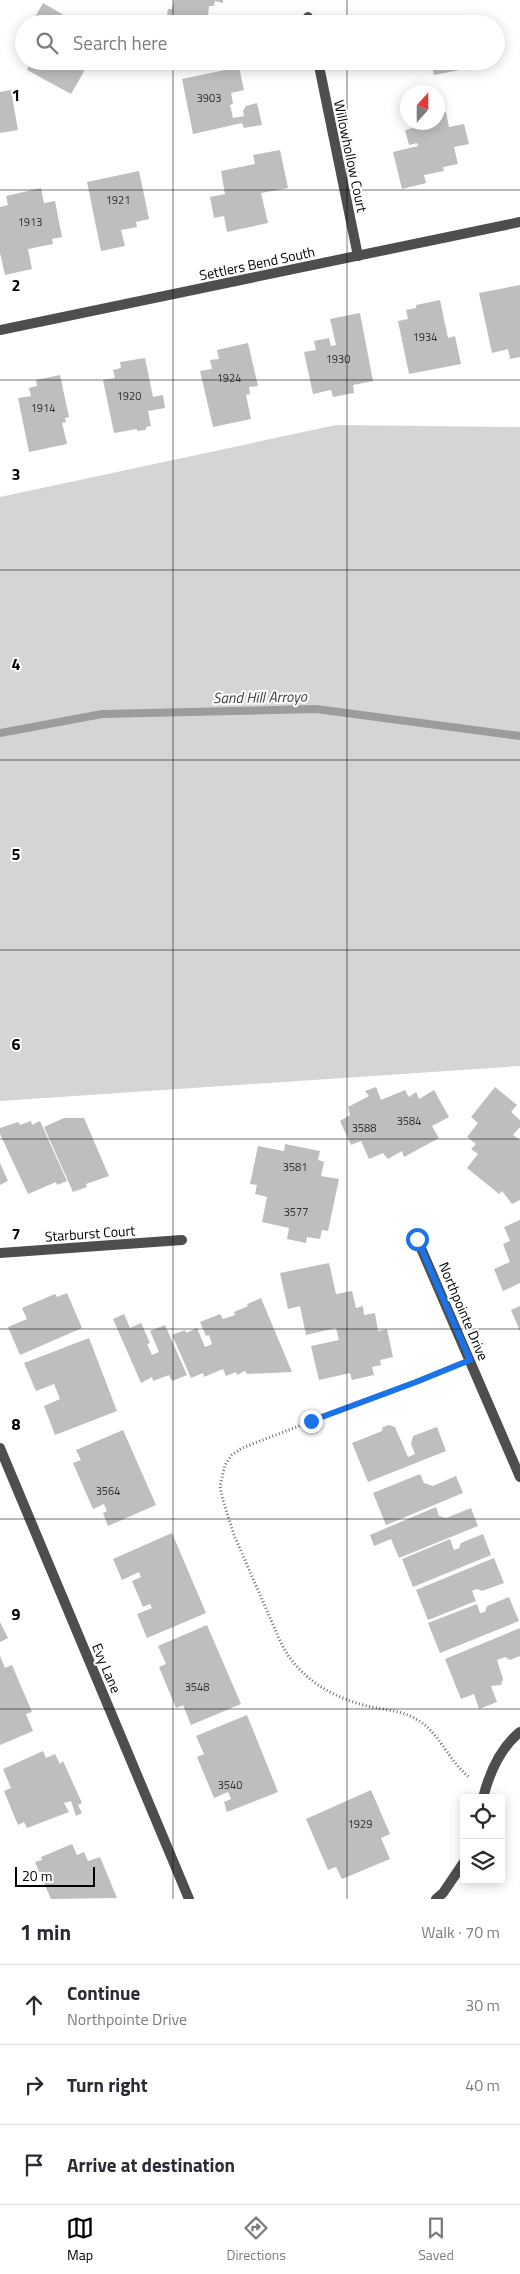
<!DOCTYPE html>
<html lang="en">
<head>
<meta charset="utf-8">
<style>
	body { margin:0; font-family:"Titillium Web",sans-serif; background:#f7f7f7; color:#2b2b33 }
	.controls { position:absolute; right:15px; bottom:15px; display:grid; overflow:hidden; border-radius:5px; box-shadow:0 2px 12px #0003 }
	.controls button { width:45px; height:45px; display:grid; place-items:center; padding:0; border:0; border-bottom:1px solid #e1e1e2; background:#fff; color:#2b2b33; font:25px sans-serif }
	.compass { position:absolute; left:400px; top:85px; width:45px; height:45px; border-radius:50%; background:#fff; box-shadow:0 2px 12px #0003; rotate:21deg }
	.scale { position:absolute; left:15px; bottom:12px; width:80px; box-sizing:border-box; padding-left:5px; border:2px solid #000; border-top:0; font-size:14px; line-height:18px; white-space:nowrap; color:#000; -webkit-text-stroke:4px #fff; paint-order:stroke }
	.stop { position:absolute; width:15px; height:15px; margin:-11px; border:4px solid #1a73e8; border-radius:50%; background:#fff }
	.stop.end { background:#1a73e8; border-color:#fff; box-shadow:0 1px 5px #0008 }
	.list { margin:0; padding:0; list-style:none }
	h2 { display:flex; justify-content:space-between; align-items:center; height:65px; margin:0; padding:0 20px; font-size:21px }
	h2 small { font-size:16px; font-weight:400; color:#7c7c81 }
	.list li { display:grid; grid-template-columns:32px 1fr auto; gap:15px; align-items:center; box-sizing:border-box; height:80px; padding:0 20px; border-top:1px solid #e1e1e2 }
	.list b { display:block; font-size:19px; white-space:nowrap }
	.list p { margin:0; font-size:16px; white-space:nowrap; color:#7c7c81 }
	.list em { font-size:16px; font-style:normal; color:#7c7c81 }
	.icon { flex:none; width:28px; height:28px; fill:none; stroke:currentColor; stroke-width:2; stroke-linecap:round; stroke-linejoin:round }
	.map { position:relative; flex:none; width:520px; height:1899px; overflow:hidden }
	.search { position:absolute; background:#fff; box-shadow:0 2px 12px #0003; left:15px; right:15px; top:15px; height:55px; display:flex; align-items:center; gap:12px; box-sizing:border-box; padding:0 18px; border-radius:28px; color:#7c7c81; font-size:19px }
	.sheet { height:305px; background:#fff }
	nav { display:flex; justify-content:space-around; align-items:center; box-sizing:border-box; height:70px; border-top:1px solid #e1e1e2; background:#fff; font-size:14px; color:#7c7c81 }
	nav a { display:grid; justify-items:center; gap:2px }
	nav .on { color:#000 }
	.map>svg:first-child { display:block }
	.green { fill:#d5d5d5 }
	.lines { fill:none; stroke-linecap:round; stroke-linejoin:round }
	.stream { stroke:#9c9c9c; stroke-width:8 }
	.building { fill:#bebebe }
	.path { stroke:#707070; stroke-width:3; stroke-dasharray:1 2.5; stroke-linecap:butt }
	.minor { stroke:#4e4e4e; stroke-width:10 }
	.route { stroke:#1a73e8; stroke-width:6 }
	.grid { fill:none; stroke:#000; stroke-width:1; stroke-opacity:0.55 }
	.labels { text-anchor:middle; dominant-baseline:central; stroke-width:4; stroke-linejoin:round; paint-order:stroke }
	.number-label { font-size:11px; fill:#303030 }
	.street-label { font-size:14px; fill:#000; stroke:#fff }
	.water-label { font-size:15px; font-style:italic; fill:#3d3d3d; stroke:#fff }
	.grid-label { font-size:16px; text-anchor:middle; font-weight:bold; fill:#000; stroke:#fff; stroke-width:4; stroke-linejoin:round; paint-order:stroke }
</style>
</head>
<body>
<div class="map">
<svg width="520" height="1899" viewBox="0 0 520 1899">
	<rect width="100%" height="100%" fill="#fff"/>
	<polygon class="green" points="336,425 520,427 520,1066 0,1101 0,497"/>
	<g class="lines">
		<polyline class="stream" points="0,733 102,714 316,709 520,736"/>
	</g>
	<g class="building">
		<polygon points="174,0 223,0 223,3 215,1 214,6 209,6 208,16 202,15 201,24 171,24 166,22 168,9 172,9"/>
		<polygon points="43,3 79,24 31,24"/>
		<polygon points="449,15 450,24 408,24 408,23"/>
		<polygon points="31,61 90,61 71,94 27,70"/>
		<polygon points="392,61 458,61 460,70 434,75 431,63 394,70"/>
		<polygon points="239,67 244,90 231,93 233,104 230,105 233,118 244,116 243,111 246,106 257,103 262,125 244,128 242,123 193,134 182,79"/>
		<polygon points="11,90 18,130 0,133 0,92"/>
		<polygon points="446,112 449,127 464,124 469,144 454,147 458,164 443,167 444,171 424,175 426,183 402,189 393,152 418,146 417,143 409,145 405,130 413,128 412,122 438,122 438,113"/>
		<polygon points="280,150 288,188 261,193 268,223 227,232 224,216 214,218 210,197 225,194 221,171 255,164 253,155"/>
		<polygon points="139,171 149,219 136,222 137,227 121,230 125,246 101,251 87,182"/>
		<polygon points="41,188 44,203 55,201 62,237 52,239 53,244 28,249 32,269 5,275 0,253 0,207 8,205 6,196"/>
		<polygon points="520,285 520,357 510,359 508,349 492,353 479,293"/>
		<polygon points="440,300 448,338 455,336 461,364 409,374 398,321 408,319 406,310 416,308 416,305"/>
		<polygon points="360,313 373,381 353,385 354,393 333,397 331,390 313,394 304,352 316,350 314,341 329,338 331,346 336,345 330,319"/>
		<polygon points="248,343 258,386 249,387 250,394 246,395 251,419 213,427 200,371 212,369 210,360 219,359 217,350"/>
		<polygon points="145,358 153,397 163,395 165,408 148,411 151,426 146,427 146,430 137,431 137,429 114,433 103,380 115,378 113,370 121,368 120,362"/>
		<polygon points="60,375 69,417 65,418 66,422 62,423 67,444 29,452 18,398 31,396 29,388 37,386 36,380"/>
		<polygon points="376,1087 381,1100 405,1090 409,1097 416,1092 419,1099 434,1090 449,1117 432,1126 439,1138 404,1157 402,1151 388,1159 383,1153 369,1159 361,1141 351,1145 340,1121 350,1115 348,1107 369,1096 365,1091"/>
		<polygon points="495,1087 517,1105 511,1112 520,1120 520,1127 513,1135 520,1140 520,1200 512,1204 502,1191 499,1194 467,1168 478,1154 471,1149 476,1144 467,1137 478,1123 471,1117"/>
		<polygon points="64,1118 84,1118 109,1176 86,1184 87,1187 73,1192 44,1127"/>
		<polygon points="31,1121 32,1125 40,1121 67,1181 57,1185 56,1182 28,1194 0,1134 0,1128 18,1122 20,1125"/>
		<polygon points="285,1144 320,1151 318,1160 324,1162 321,1176 339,1179 328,1231 322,1230 320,1239 307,1237 306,1243 287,1239 289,1228 262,1222 267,1197 255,1194 257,1185 250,1184 258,1146 284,1151"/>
		<polygon points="0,1163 8,1181 0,1185"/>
		<polygon points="520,1220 520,1283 503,1291 494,1269 510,1262 503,1244 510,1241 504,1227"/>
		<polygon points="329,1263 336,1294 352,1291 356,1308 363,1306 364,1315 375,1313 378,1331 387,1329 393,1357 380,1360 381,1365 372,1367 374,1375 352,1380 350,1373 319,1380 311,1346 339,1340 336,1328 306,1335 300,1306 288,1309 280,1273"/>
		<polygon points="67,1293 82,1328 20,1355 8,1327 27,1319 22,1308 55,1294 57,1297"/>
		<polygon points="261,1298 292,1372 247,1374 245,1371 237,1375 236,1372 226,1376 223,1369 204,1377 203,1373 191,1378 172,1335 185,1330 186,1333 197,1328 205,1347 212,1344 209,1335 206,1336 200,1322 220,1314 223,1319 235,1315 234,1312 248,1306 247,1304"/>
		<polygon points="520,1306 520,1331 511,1310"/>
		<polygon points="124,1314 130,1328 141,1323 150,1343 147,1344 152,1355 159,1352 150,1331 165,1325 187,1375 172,1381 169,1375 153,1381 152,1377 141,1383 113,1319"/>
		<polygon points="89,1338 117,1411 55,1435 44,1406 60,1399 54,1384 36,1391 24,1363"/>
		<polygon points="389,1425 395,1427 408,1457 415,1454 411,1444 413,1436 437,1427 446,1451 368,1482 352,1443 382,1431 383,1427"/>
		<polygon points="123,1430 156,1505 108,1526 103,1513 107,1511 104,1504 93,1509 73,1463 81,1460 76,1450"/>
		<polygon points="420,1474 424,1483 433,1486 456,1476 463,1493 386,1525 373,1493"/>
		<polygon points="436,1507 439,1516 446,1518 471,1508 478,1526 399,1558 391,1539 374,1546 370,1535"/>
		<polygon points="172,1533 206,1613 147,1638 137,1614 152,1608 150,1604 143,1607 132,1581 141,1577 139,1572 122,1580 113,1559"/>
		<polygon points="483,1534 491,1555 413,1587 402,1559 450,1539 454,1550 459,1548 461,1543"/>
		<polygon points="494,1558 504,1583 482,1591 477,1589 472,1591 476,1601 428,1620 416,1590"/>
		<polygon points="509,1597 519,1621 440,1653 428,1623 477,1604 480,1613 485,1612 487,1606"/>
		<polygon points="0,1622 8,1638 0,1642"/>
		<polygon points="207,1625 241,1704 191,1725 183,1705 176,1708 159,1667 166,1664 158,1646"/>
		<polygon points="520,1628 520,1656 510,1660 505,1657 497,1660 503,1679 501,1685 491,1686 497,1702 479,1709 474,1694 461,1699 445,1659"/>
		<polygon points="0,1656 5,1668 12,1665 32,1712 26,1714 33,1731 0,1745"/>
		<polygon points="247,1715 278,1792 227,1812 224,1802 231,1799 228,1792 214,1798 197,1757 204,1754 196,1736"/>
		<polygon points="43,1751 46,1758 55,1754 60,1764 63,1761 82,1803 78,1805 82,1813 76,1816 71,1801 64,1803 69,1812 27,1828 24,1822 18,1825 4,1791 11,1788 3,1769"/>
		<polygon points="371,1790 390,1834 381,1838 390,1859 342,1879 336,1867 328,1870 306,1819"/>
		<polygon points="72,1844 77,1855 84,1852 88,1861 100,1857 117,1898 51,1899 35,1862 42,1860 41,1857"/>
	</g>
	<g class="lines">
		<path class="path" d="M453,1367L242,1448L232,1455L225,1465L220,1486L222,1497L234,1535L281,1643C299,1679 333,1698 371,1707C386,1710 403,1711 416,1719C440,1732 448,1761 470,1778"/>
		<g class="minor">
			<polyline points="308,17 310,24"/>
			<polyline points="318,61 358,256"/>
			<polyline points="0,330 520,222"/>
			<polyline points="417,1239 520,1477"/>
			<polyline points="0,1253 182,1240"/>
			<polyline points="0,1448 189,1899"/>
			<path d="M483,1798C489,1774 500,1748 520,1732"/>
			<polyline points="436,1899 443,1893 464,1862"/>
		</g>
	</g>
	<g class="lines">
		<polyline class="route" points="311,1421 416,1382 470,1360 417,1239"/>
	</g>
	<path class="grid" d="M173,0V24M347,0V24M173,61V1899M347,61V1899M0,190H520M0,380H520M0,570H520M0,760H520M0,950H520M0,1139H520M0,1329H520M0,1519H520M0,1709H520"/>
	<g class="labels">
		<g class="number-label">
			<text x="209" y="98">3903</text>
			<text x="118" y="200">1921</text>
			<text x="30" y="222">1913</text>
			<text x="425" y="337">1934</text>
			<text x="338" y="359">1930</text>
			<text x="229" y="378">1924</text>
			<text x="129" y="396">1920</text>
			<text x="43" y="408">1914</text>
			<text x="409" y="1121">3584</text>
			<text x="364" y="1128">3588</text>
			<text x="295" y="1167">3581</text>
			<text x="296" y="1212">3577</text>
			<text x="108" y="1491">3564</text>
			<text x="197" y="1687">3548</text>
			<text x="230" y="1785">3540</text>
			<text x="360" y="1824">1929</text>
		</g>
		<g class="street-label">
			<text transform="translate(351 156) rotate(78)">Willowhollow Court</text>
			<text transform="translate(257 263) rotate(-12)">Settlers Bend South</text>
			<text transform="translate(90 1233) rotate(-4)">Starburst Court</text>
			<text transform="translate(464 1311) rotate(67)">Northpointe Drive</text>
			<text transform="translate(107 1668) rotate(67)">Evy Lane</text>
		</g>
		<g class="water-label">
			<text transform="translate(260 697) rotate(-1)">Sand Hill Arroyo</text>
		</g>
	</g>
	<g class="grid-label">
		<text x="16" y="101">1</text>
		<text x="16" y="291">2</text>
		<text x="16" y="480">3</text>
		<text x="16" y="670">4</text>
		<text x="16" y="860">5</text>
		<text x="16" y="1050">6</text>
		<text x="16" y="1240">7</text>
		<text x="16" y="1430">8</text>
		<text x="16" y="1620">9</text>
	</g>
</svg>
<div class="controls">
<button><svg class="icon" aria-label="locate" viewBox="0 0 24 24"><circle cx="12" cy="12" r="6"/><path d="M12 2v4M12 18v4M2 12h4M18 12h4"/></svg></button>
<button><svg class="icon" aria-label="layers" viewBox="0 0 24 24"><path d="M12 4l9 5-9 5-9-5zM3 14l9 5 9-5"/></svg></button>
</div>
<svg class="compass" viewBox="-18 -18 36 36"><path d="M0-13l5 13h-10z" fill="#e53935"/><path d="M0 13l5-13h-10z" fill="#7c7c81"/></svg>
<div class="scale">20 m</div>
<div class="stop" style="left:417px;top:1239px"></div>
<div class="stop end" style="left:311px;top:1421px"></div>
<div class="search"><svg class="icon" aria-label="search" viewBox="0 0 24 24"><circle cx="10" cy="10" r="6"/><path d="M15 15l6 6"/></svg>Search here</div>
</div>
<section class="sheet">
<h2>1 min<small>Walk · 70 m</small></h2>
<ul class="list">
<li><svg class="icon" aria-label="ahead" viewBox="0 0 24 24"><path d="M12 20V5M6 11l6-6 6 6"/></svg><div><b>Continue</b><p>Northpointe Drive</p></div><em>30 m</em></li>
<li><svg class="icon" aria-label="right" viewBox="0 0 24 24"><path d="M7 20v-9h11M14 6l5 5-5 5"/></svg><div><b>Turn right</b></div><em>40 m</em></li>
<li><svg class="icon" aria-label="arrive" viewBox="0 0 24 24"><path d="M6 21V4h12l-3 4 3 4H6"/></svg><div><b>Arrive at destination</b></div></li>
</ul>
</section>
<nav>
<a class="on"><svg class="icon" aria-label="map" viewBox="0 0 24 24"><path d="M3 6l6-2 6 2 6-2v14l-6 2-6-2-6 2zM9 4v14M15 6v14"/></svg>Map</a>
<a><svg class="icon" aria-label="directions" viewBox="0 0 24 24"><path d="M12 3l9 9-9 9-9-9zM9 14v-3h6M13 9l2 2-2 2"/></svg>Directions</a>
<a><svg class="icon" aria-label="saved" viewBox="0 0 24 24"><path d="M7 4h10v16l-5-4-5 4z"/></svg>Saved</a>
</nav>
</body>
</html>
